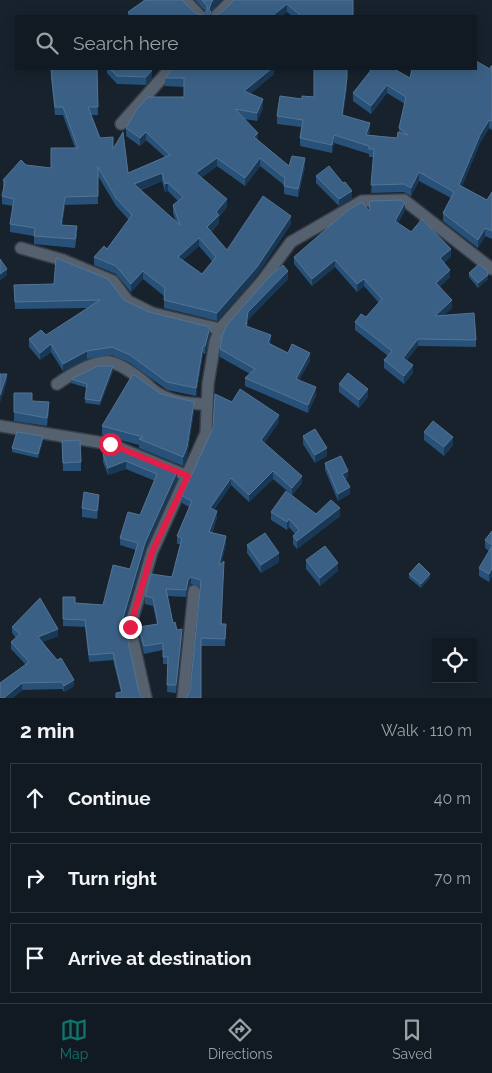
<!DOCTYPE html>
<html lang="en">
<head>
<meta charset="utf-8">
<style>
	body { margin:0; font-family:Raleway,sans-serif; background:#1a232a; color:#f1f3f6 }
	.controls { position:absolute; right:15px; bottom:15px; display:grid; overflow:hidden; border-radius:0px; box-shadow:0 2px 12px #0003 }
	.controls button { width:45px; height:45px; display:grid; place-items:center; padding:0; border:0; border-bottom:1px solid #303840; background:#111a22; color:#f1f3f6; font:25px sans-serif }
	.stop { position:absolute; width:15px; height:15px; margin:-11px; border:4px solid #e11d48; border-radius:50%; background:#fff }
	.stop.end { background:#e11d48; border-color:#fff; box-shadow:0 1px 5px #0008 }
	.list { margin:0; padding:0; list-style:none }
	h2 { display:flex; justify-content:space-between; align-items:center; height:65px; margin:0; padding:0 20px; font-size:21px }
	h2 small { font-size:16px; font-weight:400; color:#9ca1a5 }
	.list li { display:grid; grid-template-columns:32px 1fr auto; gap:15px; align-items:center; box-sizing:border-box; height:70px; margin:0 10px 10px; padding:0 10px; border:1px solid #303840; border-radius:0px }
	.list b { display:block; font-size:19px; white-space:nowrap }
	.list em { font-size:16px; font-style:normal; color:#9ca1a5 }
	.icon { flex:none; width:28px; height:28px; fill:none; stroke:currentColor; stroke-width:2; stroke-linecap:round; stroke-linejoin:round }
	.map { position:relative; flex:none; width:492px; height:698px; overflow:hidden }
	.search { position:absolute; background:#111a22; box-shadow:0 2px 12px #0003; left:15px; right:15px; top:15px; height:55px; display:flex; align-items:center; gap:12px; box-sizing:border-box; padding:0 18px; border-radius:0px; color:#9ca1a5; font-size:19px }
	.sheet { height:305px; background:#111a22 }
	nav { display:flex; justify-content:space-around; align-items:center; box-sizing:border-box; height:70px; border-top:1px solid #303840; background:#111a22; font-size:14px; color:#9ca1a5 }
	nav a { display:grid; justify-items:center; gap:2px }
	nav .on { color:#0f766e }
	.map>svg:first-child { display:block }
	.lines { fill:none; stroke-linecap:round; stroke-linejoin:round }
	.minor-casing { stroke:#373e48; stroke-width:14 }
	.minor { stroke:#55616e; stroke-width:11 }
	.wall { fill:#275178; fill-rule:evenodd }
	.shaded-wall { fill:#193855 }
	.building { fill:#3b6085; stroke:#547494; fill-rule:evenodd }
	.route { stroke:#e11d48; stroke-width:6 }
</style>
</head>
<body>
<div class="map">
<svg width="492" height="698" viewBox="0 0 492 698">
	<rect width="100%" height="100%" fill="#17222d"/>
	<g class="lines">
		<g class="minor-casing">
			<g id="minor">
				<polyline points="185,0 200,16"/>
				<polyline points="216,16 232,0"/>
				<polyline points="121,124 170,69"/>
				<polyline points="21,248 63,260 113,281 128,301 152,313 220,329"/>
				<path d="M57,384C70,375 93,360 110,362C122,364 143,380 152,389C166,401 190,404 207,404"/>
				<polyline points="0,426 110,444 188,476"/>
				<polyline points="146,698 130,627 152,552 206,433 208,384 215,342 220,329 263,280 291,242 362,201 404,200 492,269"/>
				<polyline points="183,698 194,591"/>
			</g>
		</g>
		<use href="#minor" class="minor"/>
	</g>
	<g class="wall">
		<polygon points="143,0 182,0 195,13 202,15 206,12 195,0 221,0 211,11 211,16 128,16 128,12 144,1"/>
		<polygon points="234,0 353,0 353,16 292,16 287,12 282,16 214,16 214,15 221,13"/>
		<polygon points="492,66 492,130 489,128 480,143 462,186 487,200 492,192 492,239 485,236 478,248 443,221 443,213 451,198 419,181 411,196 404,192 371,193 374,157 369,157 369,154 334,143 332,153 300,146 300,138 301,127 277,124 277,116 302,99 314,97 347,86 343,115 370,131 369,135 397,138 399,132 399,128 405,104 387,93 371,114 353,101 353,93 371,71 367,69 394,69 410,78 490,69"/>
		<path d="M97,69L98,115H91L100,138L113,149L128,173L165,157L146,140L140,146L126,136V128L184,97V87L165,86V78L274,69V74L250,94L263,108L257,121L244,119L258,141L289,166L305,167L298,197L284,194V185L260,166L245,186L217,166L201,178L227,207L219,217V223L211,232L227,250L291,224L257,275L217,321L164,308V296L143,279L131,292L116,274L94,265V257L107,249L129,220L116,206L98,176V204L65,205L62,225L77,234L75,248L34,244V236L10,232V224L13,206L2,204V196L4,189L3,188V180L26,165L51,168L75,148L63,115H55L51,78V70ZM162,181L165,192L168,191L178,201L173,205V213L176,222L141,190ZM199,246L212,261L202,274L183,260Z"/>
		<polygon points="107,69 150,69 152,78 146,85 117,84 107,73"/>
		<polygon points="316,176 352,198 339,206 316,183"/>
		<polygon points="405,210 398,223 451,256 444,263 450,277 439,287 452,308 444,315 476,340 476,347 418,346 407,360 413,373 404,384 384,368 384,360 388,356 355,330 355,322 366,317 379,303 364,286 357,292 335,267 312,286 294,264 294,257 369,211"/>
		<polygon points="288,271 288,279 248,320 247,327 271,343 271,344 288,353 310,361 299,380 316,395 308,413 245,386 245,378 250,374 220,357 220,349"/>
		<polygon points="469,273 488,279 478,288 469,277"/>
		<polygon points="14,285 124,300 149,312 210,334 205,354 203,353 196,396 167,390 130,363 112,355 87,359 63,371 51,352 40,360 29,347 29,339 46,335 88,308 15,309"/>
		<polygon points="113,371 100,405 85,403 87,388 71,383 71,379"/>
		<polygon points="339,384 368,397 359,408 339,392"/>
		<polygon points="14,393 32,401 49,411 47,426 14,421"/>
		<polygon points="161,394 194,411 187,456 183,466 139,448 139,445 102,435 102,426"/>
		<polygon points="279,422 264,443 302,483 292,495 273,479 249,502 231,485 214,510 217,518 212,533 226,544 221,563 222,624 226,624 225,646 201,646 190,691 200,587 191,584 188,587 186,597 167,596 173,623 177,630 182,637 176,693 167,692 168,664 163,664 163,650 144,654 139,634 139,627 157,624 153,606 145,604 145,596 172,577 180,544 177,544 177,536 189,507 182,503 182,496"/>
		<polygon points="424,432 453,445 444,456 424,440"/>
		<polygon points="303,436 327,456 315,463 303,444"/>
		<polygon points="43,441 38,458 12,452 12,448"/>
		<polygon points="62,441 81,462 81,471 63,471"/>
		<polygon points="118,448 177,479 145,550 124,622 139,692 121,692 113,660 89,662 85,627 63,626 63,597 75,603 103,605 130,569 136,550 120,545 120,538 140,515 155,481 126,469 108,475 103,462 103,454"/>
		<polygon points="325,463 348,478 345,479 350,494 338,501 325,470"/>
		<polygon points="99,504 97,519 82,517 82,508"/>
		<polygon points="271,512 316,514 340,516 297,549 293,544 293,536 295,534 289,527 287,530 271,520"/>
		<polygon points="492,531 492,576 489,582 479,576 479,568 489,551 485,548 485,540"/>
		<polygon points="247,545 279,562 261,573 247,553"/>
		<polygon points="306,560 338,571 320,586 306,569"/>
		<polygon points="409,574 430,578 421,588 409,578"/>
		<polygon points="12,627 58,636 42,642 74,686 64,692 62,689 22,690 13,698 26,665 11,649 11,642 16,638 12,633"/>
	</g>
	<g class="shaded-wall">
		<polygon points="213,0 221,0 211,11 210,14 211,13 211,16 208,16 211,3"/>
		<polygon points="287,4 287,12 282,16 272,16"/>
		<polygon points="271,69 274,69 274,74 244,99 244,91"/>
		<polygon points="152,70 152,78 146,85 146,77"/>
		<polygon points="347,78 347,86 342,123 342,115"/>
		<polygon points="387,85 387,93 371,114 371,106"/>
		<polygon points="263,99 263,108 257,121 257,113"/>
		<polygon points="489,120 489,128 480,143 459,193 459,185 480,135"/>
		<polygon points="370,123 370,131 366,143 366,135"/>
		<polygon points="146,132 146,140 140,146 140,138"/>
		<polygon points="258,133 258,141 254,137"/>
		<polygon points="334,135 334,143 332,153 332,145"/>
		<polygon points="217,158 217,166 196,182 196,173"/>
		<polygon points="260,158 260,166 245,186 245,178"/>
		<polygon points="305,158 305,167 298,197 298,189"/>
		<polygon points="419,172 419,181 411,196 411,188"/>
		<polygon points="162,173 162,181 134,192 134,184"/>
		<polygon points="168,183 168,191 165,192 165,184"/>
		<polygon points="352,191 352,198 339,206 339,199"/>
		<polygon points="65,197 65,205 61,233 61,225"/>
		<polygon points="227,199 227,207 219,217 219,223 207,235 207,227 216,212"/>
		<polygon points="405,203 405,210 395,229 395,221"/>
		<polygon points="291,216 291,224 257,275 217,321 217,313"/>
		<polygon points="485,228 485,236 478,248 478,240"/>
		<polygon points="199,238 199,246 178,265 178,257"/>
		<polygon points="451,249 451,256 440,266 440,258"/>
		<polygon points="335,260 335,267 312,286 312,279"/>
		<polygon points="7,269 7,275 0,281 0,274"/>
		<polygon points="450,270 450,277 436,291 436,283"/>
		<polygon points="143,271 143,279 131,292 131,284"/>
		<polygon points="288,271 288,279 248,320 246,334 246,326 248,312"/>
		<polygon points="488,275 488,279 478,288 478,283"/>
		<polygon points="364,279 364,286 357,292 357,284"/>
		<polygon points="452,300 452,308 435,323 435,316"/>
		<polygon points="210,327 210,334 205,354 205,346"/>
		<polygon points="271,335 271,343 268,351 268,343"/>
		<polygon points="418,339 418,346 403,365 403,358"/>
		<polygon points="51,344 51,352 40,360 40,353"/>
		<polygon points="203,346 203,353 196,396 196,388"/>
		<polygon points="87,351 87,359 63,371 63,364"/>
		<polygon points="310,353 310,361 296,386 296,379"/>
		<polygon points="413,365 413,373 404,384 404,376"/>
		<polygon points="113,366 113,371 100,405 100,401"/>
		<polygon points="7,374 7,382 0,403 0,395"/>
		<polygon points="316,387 316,395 308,413 308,405"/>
		<polygon points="368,389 368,397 359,408 359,400"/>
		<polygon points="49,402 49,411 47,426 47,418"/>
		<polygon points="194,402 194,411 187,456 183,466 183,457"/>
		<polygon points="279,415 279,422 261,448 261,440"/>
		<polygon points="43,436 43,441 38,458 38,454"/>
		<polygon points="453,437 453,445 444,456 444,447"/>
		<polygon points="327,448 327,456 315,463 315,455"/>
		<polygon points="126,461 126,469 108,475 108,468"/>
		<polygon points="273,471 273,479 249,502 249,495"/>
		<polygon points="348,471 348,478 342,481 342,474"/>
		<polygon points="177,472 177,479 145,550 123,625 123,618 145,543"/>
		<polygon points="302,476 302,483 292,495 292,488"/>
		<polygon points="231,478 231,485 210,516 210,508"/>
		<polygon points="350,487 350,494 338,501 338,494"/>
		<polygon points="99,495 99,504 97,519 97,511"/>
		<polygon points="340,508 340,516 297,549 297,541"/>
		<polygon points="217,511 217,518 209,539 209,532"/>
		<polygon points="289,519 289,527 287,530 287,522"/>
		<polygon points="226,536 226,544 219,572 219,565"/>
		<polygon points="279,553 279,562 261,573 261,565"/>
		<polygon points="338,563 338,571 320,586 320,578"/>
		<polygon points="492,568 492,576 489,582 489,574"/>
		<polygon points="430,574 430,578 421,588 421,584"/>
		<polygon points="191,577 191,584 188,587 186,597 186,590 188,580"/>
		<polygon points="58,629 58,636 38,644 38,637"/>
		<polygon points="182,629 182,637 176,693 176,685"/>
		<polygon points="74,680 74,686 64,692 64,686"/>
		<polygon points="22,683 22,690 13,698 4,698"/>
	</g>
	<g class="building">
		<polygon points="145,0 182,0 195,13 202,15 207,11 207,6 202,0 213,0 211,3 209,9 211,13 208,16 131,16 128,12"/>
		<polygon points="234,0 353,0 353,16 299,16 299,14 287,4 272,16 215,16 214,15 221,13"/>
		<polygon points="476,61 490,69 491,66 492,66 492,121 489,120 480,135 459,185 487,200 492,192 492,231 485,228 478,240 443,213 454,192 419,172 411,188 404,184 371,185 374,149 369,149 369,146 334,135 332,145 300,138 303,120 277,116 280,96 302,99 302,96 314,97 314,69 347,69 347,78 342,115 370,123 366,135 397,138 398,132 408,135 399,128 406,97 387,85 371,106 353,93 372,69 394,69 410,78 412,69 476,69"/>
		<path d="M59,69H97L98,107H88L100,138L113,137V149L123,132L128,173L170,155L146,132L140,138L126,128L137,109L148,97H184V78H165L173,69H271L244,91L263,99L257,113L235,109L258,133L254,137L289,166L292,156L305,158L298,189L284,186L285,178L260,158L245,178L217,158L196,173L227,199L216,212L219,215L207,227L227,250L263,196L291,216L257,267L217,313L164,300L165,288L143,271L131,284L116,266L94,257L104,246L107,249L132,215L116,198L98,167V196L65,197L61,225L77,226L75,239L34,236L35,228L10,224L14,199L2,196L5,182L3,180L21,160L26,165L51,168V148H78L63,107H55L51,70ZM162,173L165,184L168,183L183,197L173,205L180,225L134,184ZM199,238L216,257L202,274L178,257Z"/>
		<polygon points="110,69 150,69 152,70 146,77 117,76"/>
		<polygon points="329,166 343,183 345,182 352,191 339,199 316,176"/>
		<polygon points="401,200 405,203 395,221 411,232 422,219 451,249 440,258 450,270 436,283 452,300 435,316 474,313 476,340 418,339 403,358 413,365 404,376 384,360 392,351 355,322 361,314 366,317 382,299 364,279 357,284 335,260 312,279 294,257 348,210 362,202 369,211 370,201"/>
		<polygon points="56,258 108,279 124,300 149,312 210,327 205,346 203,346 196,388 167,382 130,355 112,347 87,351 63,364 51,344 40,353 29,339 41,330 46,335 100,300 15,302 14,285 54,284"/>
		<polygon points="0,259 7,269 0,274"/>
		<polygon points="479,264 488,271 488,275 478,283 469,273"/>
		<polygon points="283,265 288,271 248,312 246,326 271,335 268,343 288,353 292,344 310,353 296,379 316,387 308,405 245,378 255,369 220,349 222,336 227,325 269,277"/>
		<polygon points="98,366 113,366 100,401 85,399 87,384 71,379"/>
		<polygon points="348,373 368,389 359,400 339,384"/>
		<polygon points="0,374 7,374 0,395"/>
		<polygon points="133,374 161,394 194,402 187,447 183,457 139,439 143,437 102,426"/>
		<polygon points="240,389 279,415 261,440 302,476 292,488 273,471 249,495 231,478 210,508 217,511 209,532 226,536 219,565 224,561 221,624 226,624 225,639 201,638 201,698 186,698 190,691 201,580 191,577 188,580 186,590 166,589 173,623 175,622 177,630 182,629 176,685 167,685 168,657 163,657 163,643 144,646 139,627 158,624 153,598 145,596 151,574 172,577 182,538 177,536 192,501 182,496 213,428 215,394 232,402"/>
		<polygon points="14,393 32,393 32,401 49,402 47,418 14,412"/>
		<polygon points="433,421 453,437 444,447 424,432"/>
		<polygon points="315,429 327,448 315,455 303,436"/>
		<polygon points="17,432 43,436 38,454 12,448"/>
		<polygon points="80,440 81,462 63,463 62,441"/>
		<polygon points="118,448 177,472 145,543 123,618 139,692 142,697 142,698 116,698 116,693 122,692 113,653 89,655 85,620 63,619 63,597 75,597 75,603 103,605 113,565 130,569 138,543 120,538 128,512 140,515 157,474 126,461 108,468 103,454"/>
		<polygon points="341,456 348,471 342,474 350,487 338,494 325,463"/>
		<polygon points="286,491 316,514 331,500 340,508 297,541 293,536 299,530 289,519 287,522 271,512"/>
		<polygon points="84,492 99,495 97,511 82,508"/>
		<polygon points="492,531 492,545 485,540"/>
		<polygon points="265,533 279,553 261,565 247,545"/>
		<polygon points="325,546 338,563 320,578 306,560"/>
		<polygon points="492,546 492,568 489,574 479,568"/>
		<polygon points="419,563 430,574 421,584 409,574"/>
		<polygon points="40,598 58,629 38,637 57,660 61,658 74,680 64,686 62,682 22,683 4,698 0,698 0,683 29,662 11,642 20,634 12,627"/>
	</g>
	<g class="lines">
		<polyline class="route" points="110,444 188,476 152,552 130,627"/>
	</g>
</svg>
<div class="controls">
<button><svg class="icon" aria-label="locate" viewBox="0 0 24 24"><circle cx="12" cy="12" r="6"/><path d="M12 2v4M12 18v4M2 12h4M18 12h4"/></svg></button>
</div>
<div class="stop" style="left:110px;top:444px"></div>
<div class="stop end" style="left:130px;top:627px"></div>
<div class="search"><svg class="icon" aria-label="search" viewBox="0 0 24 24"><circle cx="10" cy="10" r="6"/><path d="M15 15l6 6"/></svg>Search here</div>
</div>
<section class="sheet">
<h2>2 min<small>Walk · 110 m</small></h2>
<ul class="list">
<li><svg class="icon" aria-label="ahead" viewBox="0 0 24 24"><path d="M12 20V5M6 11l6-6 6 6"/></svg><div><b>Continue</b></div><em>40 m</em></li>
<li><svg class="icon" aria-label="right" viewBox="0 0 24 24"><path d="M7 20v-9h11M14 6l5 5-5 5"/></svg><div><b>Turn right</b></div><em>70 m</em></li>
<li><svg class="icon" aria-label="arrive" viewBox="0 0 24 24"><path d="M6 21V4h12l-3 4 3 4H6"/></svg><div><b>Arrive at destination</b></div></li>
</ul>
</section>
<nav>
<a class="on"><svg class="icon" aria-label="map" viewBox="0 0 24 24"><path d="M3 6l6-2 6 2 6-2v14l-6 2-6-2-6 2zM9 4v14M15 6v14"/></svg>Map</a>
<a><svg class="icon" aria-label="directions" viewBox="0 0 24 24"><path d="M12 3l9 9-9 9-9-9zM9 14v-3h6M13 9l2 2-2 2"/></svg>Directions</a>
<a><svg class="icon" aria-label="saved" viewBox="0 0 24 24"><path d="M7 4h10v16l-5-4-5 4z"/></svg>Saved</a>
</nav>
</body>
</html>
